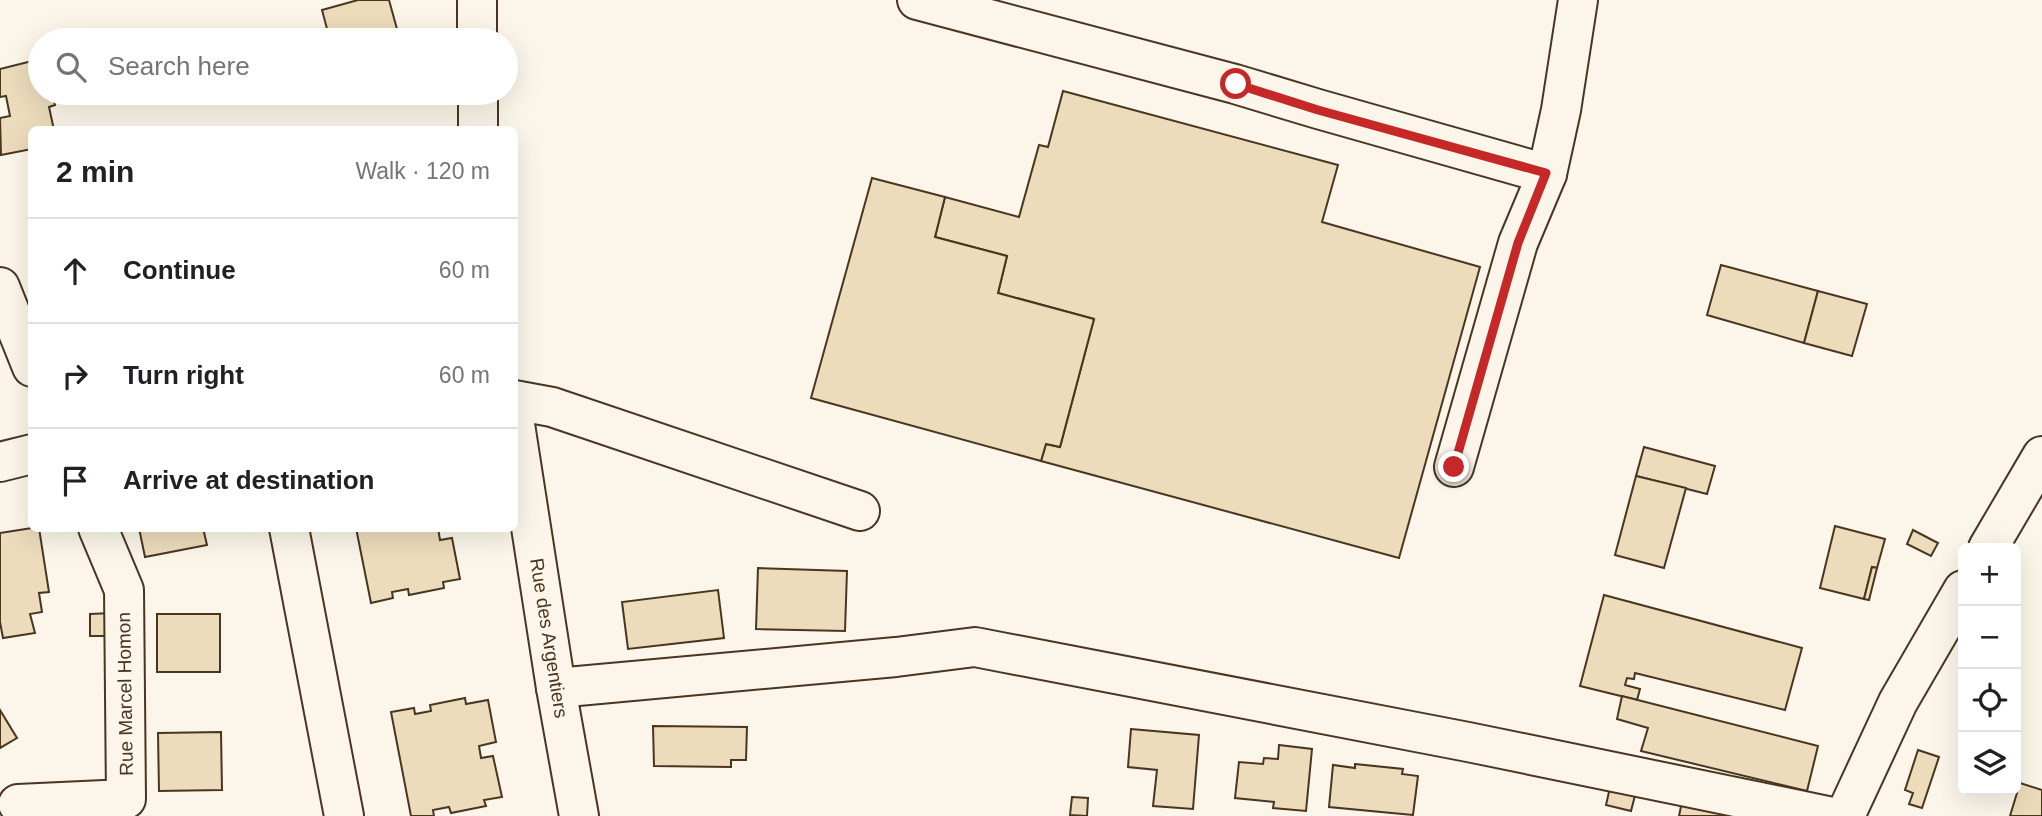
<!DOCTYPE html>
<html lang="en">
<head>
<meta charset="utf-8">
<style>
	body { margin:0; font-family:Helvetica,sans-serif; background:#f6f6f6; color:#202124 }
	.controls { position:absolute; right:21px; bottom:21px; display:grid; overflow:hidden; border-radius:10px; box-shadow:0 7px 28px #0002 }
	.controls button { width:63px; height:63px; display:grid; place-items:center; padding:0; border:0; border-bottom:2px solid #e0e0e0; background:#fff; color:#202124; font:35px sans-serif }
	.stop { position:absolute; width:21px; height:21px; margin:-16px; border:5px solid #c62828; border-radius:50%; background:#fff }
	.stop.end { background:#c62828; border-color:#fff; box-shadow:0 2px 7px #0008 }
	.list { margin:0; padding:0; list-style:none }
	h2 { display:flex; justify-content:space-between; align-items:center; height:91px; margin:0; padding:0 28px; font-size:30px }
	h2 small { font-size:23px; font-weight:400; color:#757577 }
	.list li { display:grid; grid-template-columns:46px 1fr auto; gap:21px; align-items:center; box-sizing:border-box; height:105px; padding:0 28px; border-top:2px solid #e0e0e0 }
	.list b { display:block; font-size:26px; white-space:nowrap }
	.list em { font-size:23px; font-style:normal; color:#757577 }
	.icon { flex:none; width:38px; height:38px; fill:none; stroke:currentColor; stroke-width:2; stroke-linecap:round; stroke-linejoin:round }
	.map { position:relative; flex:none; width:2042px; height:816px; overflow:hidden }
	.search { position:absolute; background:#fff; box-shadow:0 7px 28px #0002; left:28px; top:28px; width:490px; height:77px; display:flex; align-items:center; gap:18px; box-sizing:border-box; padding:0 24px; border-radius:38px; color:#757577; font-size:26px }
	.panel { position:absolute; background:#fff; box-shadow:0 7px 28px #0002; left:28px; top:126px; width:490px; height:406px; border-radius:10px }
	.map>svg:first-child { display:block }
	.building { fill:#ecdcbc; stroke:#4a3520; stroke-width:2 }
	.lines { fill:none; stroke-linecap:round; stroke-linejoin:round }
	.minor-casing { stroke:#4a3520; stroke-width:42 }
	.minor { stroke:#fbf6e9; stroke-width:38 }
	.route { stroke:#c62828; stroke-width:9 }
	.labels { text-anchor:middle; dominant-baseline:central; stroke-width:5; stroke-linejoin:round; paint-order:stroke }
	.street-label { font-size:19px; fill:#4a3520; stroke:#fbf6e9 }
</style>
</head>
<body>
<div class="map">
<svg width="2042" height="816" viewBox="0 0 2042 816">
	<rect width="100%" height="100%" fill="#fbf6e9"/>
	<g class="building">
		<polygon points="358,0 389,0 400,40 330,40 322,10"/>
		<polygon points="40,59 40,93 52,93 55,105 49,107 54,130 32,130 32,149 1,155 0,118 10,116 6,96 0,97 0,69"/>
		<polygon points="1063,91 1338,165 1322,222 1480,267 1399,558 1041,461 1046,444 1060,447 1094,319 998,293 1007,256 935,237 945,197 1019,217 1039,145 1048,147"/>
		<polygon points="872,178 945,197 935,237 1007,256 998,293 1094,319 1060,447 1046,444 1041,461 811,398"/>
		<polygon points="1721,265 1818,291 1804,343 1707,315"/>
		<polygon points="1818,291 1867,304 1852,356 1804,343"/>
		<polygon points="1644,447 1715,466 1707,494 1636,476"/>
		<polygon points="1636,476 1686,488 1664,568 1615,555"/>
		<polygon points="1835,526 1885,539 1877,568 1872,567 1864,599 1820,588"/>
		<polygon points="32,528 39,528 49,592 39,593 42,612 30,614 35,633 3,638 0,622 0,533"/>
		<polygon points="139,528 203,528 207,545 145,557"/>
		<polygon points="356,528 438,528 440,540 452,538 460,579 443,582 444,588 409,595 408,589 392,592 393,598 371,603"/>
		<polygon points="1913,530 1938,543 1931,556 1907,544"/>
		<polygon points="1872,567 1877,568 1869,600 1864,599"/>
		<polygon points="758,568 847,571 845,631 756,629"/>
		<polygon points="718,590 724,638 628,649 622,602"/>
		<polygon points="1604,595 1802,648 1785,710 1635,673 1634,679 1627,678 1625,685 1640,689 1637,700 1580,686"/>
		<polygon points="112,613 112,636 90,636 90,614"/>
		<rect x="157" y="614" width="63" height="58"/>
		<polygon points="1622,696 1818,746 1807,791 1641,751 1648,728 1617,719"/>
		<polygon points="465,698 466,704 488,700 496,742 479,746 481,758 493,756 502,797 484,800 486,806 451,813 449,807 433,810 434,816 411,816 391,712 414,708 415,714 431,711 430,705"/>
		<polygon points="0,710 17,738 0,748"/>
		<polygon points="653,726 747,727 746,760 731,760 731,767 654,766"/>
		<polygon points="1131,729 1199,735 1193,809 1153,806 1157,770 1128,767"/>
		<polygon points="221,732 222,790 159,791 158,733"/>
		<polygon points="1279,745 1312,749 1306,811 1273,808 1274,802 1235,798 1239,762 1263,764 1264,758 1278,759"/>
		<polygon points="1918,750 1939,757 1922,808 1909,804 1913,793 1905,790"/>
		<polygon points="1355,764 1403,769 1402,774 1418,776 1413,815 1329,807 1333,765 1355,768"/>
		<polygon points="1613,774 1639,780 1631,811 1606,805"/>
		<polygon points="2020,783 2042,790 2042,816 2010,816"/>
		<polygon points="1684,792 1735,816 1679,816"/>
		<polygon points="1072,797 1088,798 1087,816 1070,815"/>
	</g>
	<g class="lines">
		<g class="minor-casing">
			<g id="minor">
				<polyline points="477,0 477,40"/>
				<polyline points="917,0 1235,84 1318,109 1547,174"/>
				<polyline points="478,93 478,130"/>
				<polyline points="0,287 32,367"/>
				<polyline points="514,400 552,407 860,511"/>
				<polyline points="514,418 556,688 579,816"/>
				<polyline points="0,462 32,454"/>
				<polyline points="1454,467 1518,243 1547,174 1561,110 1578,0"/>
				<polyline points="289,528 344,816"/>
				<polyline points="1988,548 2042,456"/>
				<polyline points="556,688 896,657 975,647 1468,742 1828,816"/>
				<polyline points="18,804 126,799 124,590 98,528"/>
				<polyline points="1845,816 1898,702 1963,590"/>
			</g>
		</g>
		<use href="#minor" class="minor"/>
	</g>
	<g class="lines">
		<polyline class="route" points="1236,84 1318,110 1546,173 1518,243 1454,467"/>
	</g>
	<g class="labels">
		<g class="street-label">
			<text transform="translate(549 638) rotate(81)">Rue des Argentiers</text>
			<text transform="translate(125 694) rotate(-91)">Rue Marcel Homon</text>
		</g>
	</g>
</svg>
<div class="controls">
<button>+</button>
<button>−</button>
<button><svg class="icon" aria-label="locate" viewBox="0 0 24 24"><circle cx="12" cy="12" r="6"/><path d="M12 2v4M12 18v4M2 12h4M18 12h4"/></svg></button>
<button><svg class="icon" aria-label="layers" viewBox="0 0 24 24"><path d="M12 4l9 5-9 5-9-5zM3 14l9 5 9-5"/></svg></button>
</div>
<div class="stop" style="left:1236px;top:84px"></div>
<div class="stop end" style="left:1454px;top:467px"></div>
<div class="search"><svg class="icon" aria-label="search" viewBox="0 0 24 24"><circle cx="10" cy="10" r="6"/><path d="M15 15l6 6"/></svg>Search here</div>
<section class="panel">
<h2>2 min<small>Walk · 120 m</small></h2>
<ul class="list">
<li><svg class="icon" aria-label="ahead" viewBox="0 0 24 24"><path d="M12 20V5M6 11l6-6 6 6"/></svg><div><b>Continue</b></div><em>60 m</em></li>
<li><svg class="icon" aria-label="right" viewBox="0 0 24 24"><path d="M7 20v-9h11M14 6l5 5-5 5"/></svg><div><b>Turn right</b></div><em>60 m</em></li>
<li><svg class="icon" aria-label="arrive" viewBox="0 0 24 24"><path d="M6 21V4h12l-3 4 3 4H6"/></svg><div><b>Arrive at destination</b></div></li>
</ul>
</section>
</div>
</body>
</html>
